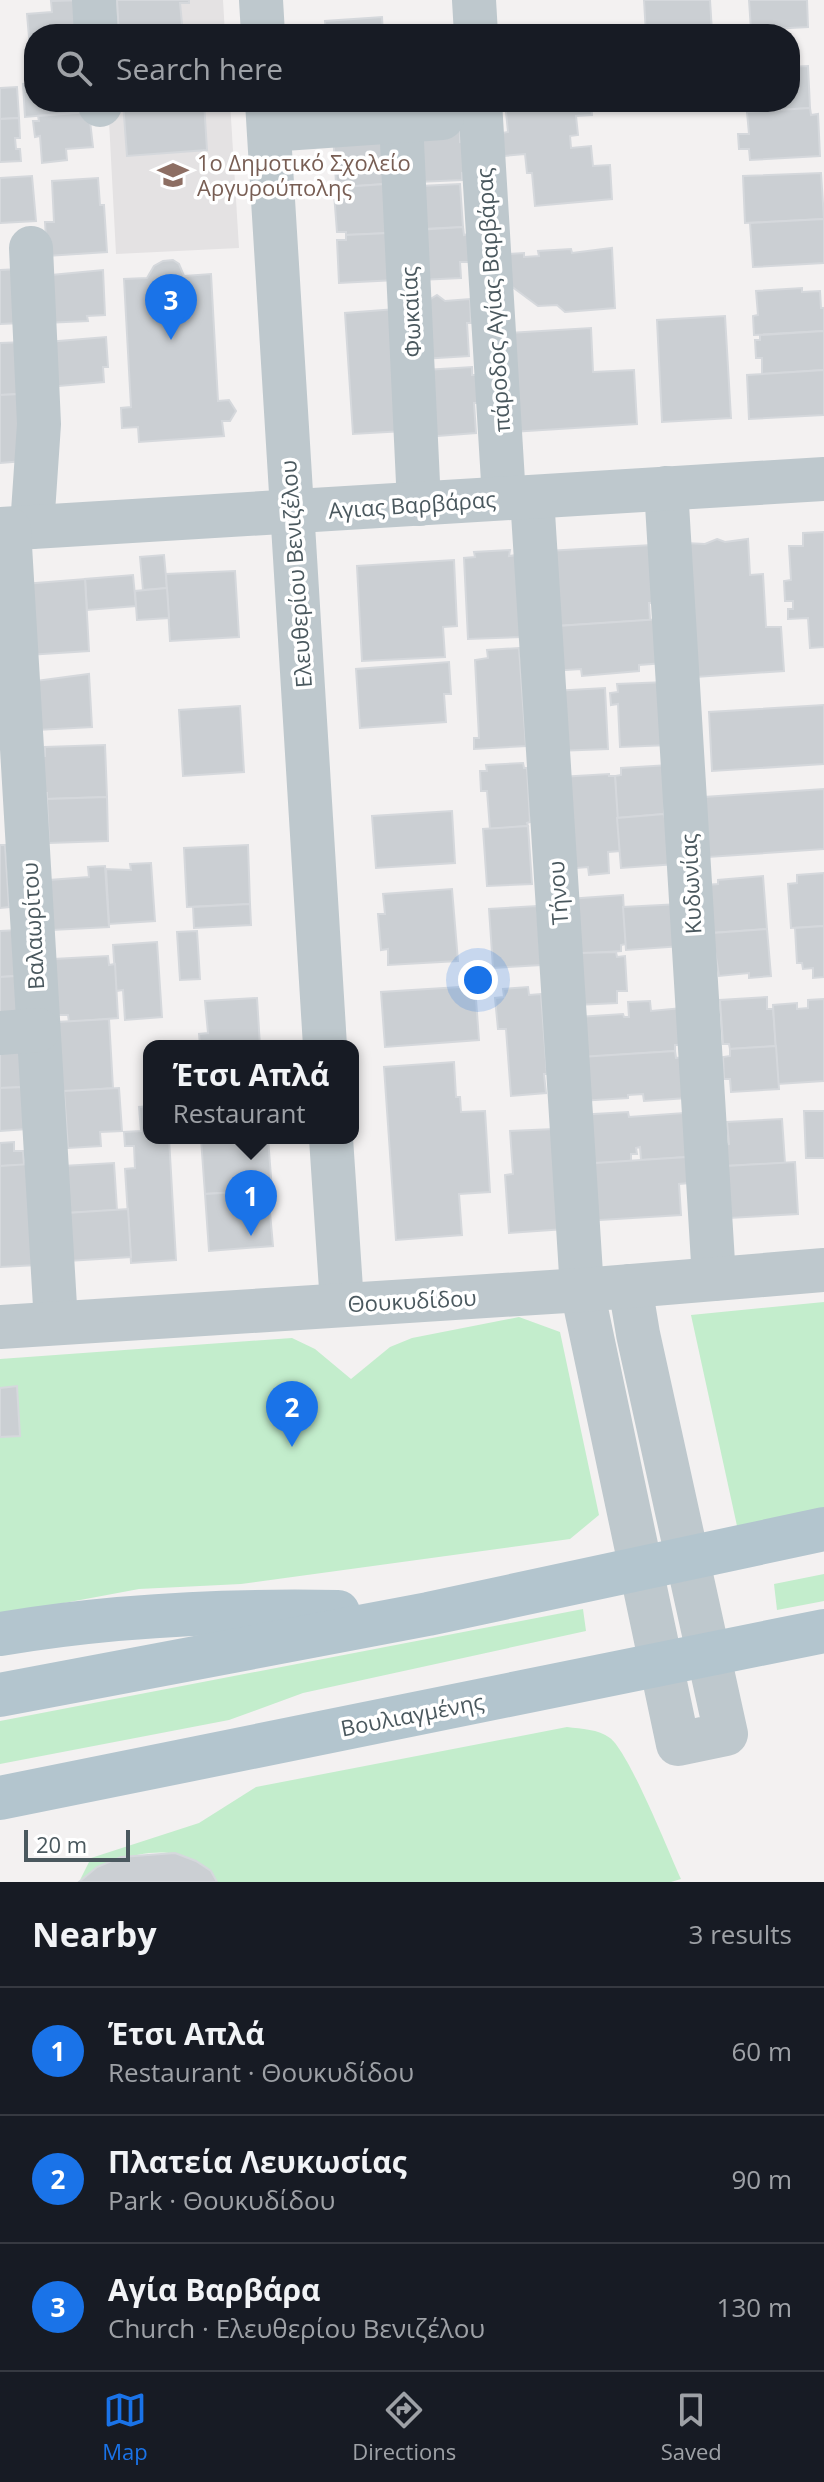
<!DOCTYPE html>
<html lang="en">
<head>
<meta charset="utf-8">
<style>
	body { margin:0; font-family:"Open Sans",sans-serif; background:#242831; color:#f1f3f6 }
	.scale { position:absolute; left:24px; bottom:20px; width:106px; box-sizing:border-box; padding-left:8px; border:4px solid #4a585e; border-top:0; font-size:22px; line-height:28px; white-space:nowrap; color:#4a585e; -webkit-text-stroke:6px #fff; paint-order:stroke }
	.you { position:absolute; left:478px; top:980px; width:28px; height:28px; margin:-20px; border:6px solid #fff; border-radius:50%; background:#1a73e8; box-shadow:0 0 0 12px #1a73e833 }
	.badge { display:grid; place-items:center; width:52px; height:52px; border-radius:50%; background:#1a73e8; color:#fff; font-size:26px; font-weight:700 }
	.pin { position:absolute; translate:-50% -66px; filter:drop-shadow(0 2px 4px #0008) }
	.pin::after { content:''; position:absolute; top:42px; width:28px; height:24px; background:inherit; clip-path:polygon(0 0,100% 0,50% 100%) }
	.popup { position:absolute; left:143px; top:1040px; width:216px; height:104px; box-sizing:border-box; display:grid; place-content:center; border-radius:16px; background:#171b24; filter:drop-shadow(0 2px 6px #0005); font-size:26px; white-space:nowrap; color:#9ea1a6 }
	.popup b { font-size:30px; color:#f1f3f6 }
	.popup::after { content:''; position:absolute; left:50%; top:100%; margin-left:-16px; border:16px solid transparent; border-top-color:#171b24 }
	.list { margin:0; padding:0; list-style:none }
	h2 { display:flex; justify-content:space-between; align-items:center; height:104px; margin:0; padding:0 32px; font-size:34px }
	h2 small { font-size:26px; font-weight:400; color:#9ea1a6 }
	.list li { display:grid; grid-template-columns:52px 1fr auto; gap:24px; align-items:center; box-sizing:border-box; height:128px; padding:0 32px; border-top:2px solid #363941 }
	.list b { display:block; font-size:30px; white-space:nowrap }
	.list p { margin:0; font-size:26px; white-space:nowrap; color:#9ea1a6 }
	.list em { font-size:26px; font-style:normal; color:#9ea1a6 }
	.icon { flex:none; width:44px; height:44px; fill:none; stroke:currentColor; stroke-width:2; stroke-linecap:round; stroke-linejoin:round }
	.map { position:relative; flex:none; width:824px; height:1882px; overflow:hidden }
	.search { position:absolute; background:#171b24; box-shadow:0 2px 6px #0004; left:24px; right:24px; top:24px; height:88px; display:flex; align-items:center; gap:20px; box-sizing:border-box; padding:0 28px; border-radius:32px; color:#9ea1a6; font-size:30px }
	.sheet { height:488px; background:#171b24 }
	nav { display:flex; justify-content:space-around; align-items:center; box-sizing:border-box; height:112px; border-top:2px solid #363941; background:#171b24; font-size:22px; color:#9ea1a6 }
	nav a { display:grid; justify-items:center; gap:4px }
	nav .on { color:#1a73e8 }
	.map>svg:first-child { display:block }
	.education { fill:#e4e2e3 }
	.green { fill:#c3edcc }
	.building { fill:#cbcfd3; stroke:#d5d8dc; stroke-width:2 }
	.lines { fill:none; stroke-linecap:round; stroke-linejoin:round }
	.minor { stroke:#bec8cd; stroke-width:44 }
	.major { stroke:#b3c5ce; stroke-width:44 }
	.labels { text-anchor:middle; dominant-baseline:central; stroke-width:7; stroke-linejoin:round; paint-order:stroke }
	.education-label { font-size:22px; fill:#785e54; stroke:#fff; text-anchor:start }
	.street-label { font-size:22px; fill:#4a585e; stroke:#fff }
</style>
</head>
<body>
<div class="map">
<svg width="824" height="1882" viewBox="0 0 824 1882">
	<rect width="100%" height="100%" fill="#f3f1f1"/>
	<g class="education">
		<polygon points="103,0 223,0 225,34 105,34"/>
		<polygon points="108,102 230,102 239,248 116,254"/>
	</g>
	<g class="green">
		<polygon points="824,1302 824,1509 737,1526 691,1315"/>
		<polygon points="519,1317 560,1332 599,1515 570,1539 241,1584 139,1589 0,1615 0,1359 292,1338 315,1349 351,1379 390,1347 412,1338"/>
		<polygon points="824,1574 824,1601 777,1610 774,1584"/>
		<polygon points="583,1609 586,1631 303,1693 229,1720 0,1764 0,1721"/>
		<path d="M567,1727C582,1729 598,1729 610,1738C629,1752 669,1853 681,1879L671,1882H217C188,1834 117,1853 80,1880L91,1858L199,1823L256,1787Z"/>
	</g>
	<g class="building">
		<polygon points="87,0 89,34 34,34 34,48 30,49 27,14 52,12 51,1"/>
		<polygon points="117,0 189,0 189,3 180,3 183,34 119,34"/>
		<polygon points="644,0 710,0 712,32 646,34"/>
		<polygon points="749,0 807,0 808,27 751,30"/>
		<polygon points="382,17 383,34 326,34 325,21"/>
		<polygon points="808,66 810,108 747,112 747,102 790,102 790,67"/>
		<polygon points="34,83 34,102 93,102 94,111 25,117 23,84"/>
		<polygon points="17,87 19,118 0,119 0,88"/>
		<polygon points="123,102 204,102 207,150 127,156"/>
		<polygon points="505,102 591,102 592,115 576,116 578,135 570,136 571,148 591,146 593,166 610,165 612,199 535,206 532,173 527,173 525,154 504,156 502,133 508,132"/>
		<polygon points="810,108 811,115 818,114 820,156 750,160 749,149 739,149 738,134 749,134 747,112"/>
		<polygon points="89,112 93,147 66,149 67,160 42,163 40,136 35,137 33,121 39,121 38,116"/>
		<polygon points="19,118 20,138 15,138 16,149 20,149 21,161 0,162 0,119"/>
		<polygon points="460,127 460,142 464,141 466,173 462,173 462,180 418,182 410,130"/>
		<polygon points="391,130 385,184 342,187 342,182 336,183 333,133"/>
		<polygon points="821,173 824,219 745,223 743,176"/>
		<polygon points="32,176 36,221 0,223 0,178"/>
		<polygon points="98,178 100,205 104,205 107,252 47,256 45,222 54,222 52,181"/>
		<polygon points="385,184 389,233 346,235 346,232 337,232 334,193 343,192 342,187"/>
		<polygon points="460,184 463,227 423,229 420,186"/>
		<polygon points="824,219 824,263 753,267 750,223"/>
		<polygon points="463,227 464,235 468,234 470,262 460,262 461,278 419,280 416,230"/>
		<polygon points="389,233 396,280 339,283 337,240 346,240 346,235"/>
		<polygon points="612,248 615,308 565,312 557,305 538,306 511,286 507,254 524,253 524,257 539,256 538,251 571,249 572,253"/>
		<polygon points="173,260 179,264 184,276 211,274 218,401 229,400 236,411 230,421 222,421 224,436 139,442 138,427 122,428 121,408 131,407 124,279 147,278 154,266 163,261"/>
		<polygon points="19,269 22,323 0,324 0,270"/>
		<polygon points="103,270 105,315 87,316 88,321 44,323 41,276"/>
		<polygon points="802,288 802,292 820,291 821,308 824,308 824,331 754,335 753,316 758,315 756,291"/>
		<polygon points="437,295 445,301 470,299 471,323 467,323 469,356 422,359 429,300"/>
		<polygon points="396,309 404,431 353,434 345,313"/>
		<polygon points="725,316 731,418 662,422 657,320"/>
		<polygon points="591,328 593,372 634,370 637,424 512,432 506,333"/>
		<polygon points="824,331 824,370 762,374 762,358 756,358 755,340 760,340 760,335"/>
		<polygon points="106,337 108,367 103,367 104,382 48,387 47,342"/>
		<polygon points="25,342 20,394 0,395 0,343"/>
		<polygon points="472,367 472,375 477,375 479,403 474,403 476,433 425,437 425,370"/>
		<polygon points="824,370 824,415 749,419 747,375"/>
		<polygon points="20,394 24,461 0,463 0,395"/>
		<polygon points="824,532 824,647 810,648 808,618 788,619 788,609 793,609 793,601 785,601 784,581 791,580 789,546 803,546 803,533"/>
		<polygon points="717,539 725,542 748,539 750,575 763,574 766,627 781,627 784,671 696,677 686,543 705,544"/>
		<polygon points="652,545 656,603 649,603 650,620 557,626 547,551"/>
		<polygon points="510,550 509,556 517,555 521,637 468,639 464,558 475,557 474,552"/>
		<polygon points="164,555 167,588 143,590 140,557"/>
		<polygon points="454,560 457,626 443,627 445,657 362,661 357,566"/>
		<polygon points="235,571 239,637 170,641 166,574"/>
		<polygon points="133,575 136,606 87,610 85,579"/>
		<polygon points="85,579 89,651 28,655 24,584"/>
		<polygon points="167,588 169,618 137,620 135,591"/>
		<polygon points="661,619 664,663 639,665 639,671 582,676 581,669 552,671 557,626"/>
		<polygon points="519,648 526,746 474,749 474,738 479,738 475,660 488,658 487,650"/>
		<polygon points="449,662 451,694 444,694 446,722 360,728 356,669"/>
		<polygon points="89,674 92,727 37,730 35,681"/>
		<polygon points="667,682 670,745 620,747 618,704 611,705 610,693 618,692 617,684"/>
		<polygon points="605,688 608,749 556,751 553,691"/>
		<polygon points="824,705 824,764 712,771 709,712"/>
		<polygon points="240,706 244,772 183,776 179,710"/>
		<polygon points="105,745 107,797 47,799 47,793 42,793 41,756 45,756 45,747"/>
		<polygon points="523,763 524,768 527,768 530,822 527,823 528,826 490,829 487,791 481,791 480,771 487,771 486,765"/>
		<polygon points="669,765 664,814 617,818 615,776 621,775 621,768"/>
		<polygon points="609,774 609,776 615,776 620,851 608,852 609,873 589,875 588,867 565,869 560,777"/>
		<polygon points="824,789 824,849 708,857 704,797"/>
		<polygon points="107,797 108,841 49,843 47,799"/>
		<polygon points="452,811 455,863 376,868 372,816"/>
		<polygon points="664,814 676,864 621,868 617,818"/>
		<polygon points="528,826 532,884 487,886 483,829"/>
		<polygon points="0,845 5,845 9,907 0,908"/>
		<polygon points="248,845 250,904 187,907 184,848"/>
		<polygon points="151,863 155,921 109,924 106,869 131,870 130,864"/>
		<polygon points="105,866 109,927 52,930 49,880 89,877 88,867"/>
		<polygon points="824,873 824,926 791,928 788,884 797,883 797,875"/>
		<polygon points="763,876 767,929 712,933 706,885 718,884 718,880"/>
		<polygon points="452,889 458,961 388,965 388,949 381,950 378,914 385,914 383,894"/>
		<polygon points="623,895 626,944 621,945 621,951 577,954 568,899"/>
		<polygon points="250,904 251,925 194,928 193,907"/>
		<polygon points="680,904 682,946 626,950 623,907"/>
		<polygon points="537,906 541,965 493,968 489,909"/>
		<polygon points="824,926 824,977 813,978 813,968 803,969 802,963 797,963 795,928"/>
		<polygon points="767,929 771,976 749,978 749,973 719,976 712,933"/>
		<polygon points="18,930 16,976 0,977 0,931"/>
		<polygon points="197,931 200,979 180,980 177,932"/>
		<polygon points="157,942 162,1017 125,1020 123,990 116,991 113,945"/>
		<polygon points="616,952 617,957 625,956 627,991 617,991 617,1003 576,1005 580,953"/>
		<polygon points="108,956 109,965 115,964 118,1018 69,1022 68,1015 58,1015 54,959"/>
		<polygon points="16,976 19,1023 0,1024 0,977"/>
		<polygon points="475,986 479,1040 385,1047 381,992"/>
		<polygon points="528,987 529,995 541,994 547,1074 544,1074 546,1093 511,1096 506,1029 498,1029 495,998 504,997 503,989"/>
		<polygon points="767,997 767,1009 773,1009 776,1046 730,1049 729,1044 723,1044 720,1000"/>
		<polygon points="257,998 260,1046 200,1046 199,1034 208,1033 205,1001"/>
		<polygon points="824,999 824,1081 778,1084 773,1005 797,1003 797,1009 808,1008 808,1000"/>
		<polygon points="650,1001 651,1011 682,1008 685,1045 675,1045 675,1051 586,1057 578,1017 623,1014 624,1017 629,1017 628,1002"/>
		<polygon points="109,1019 113,1088 61,1092 57,1022"/>
		<polygon points="23,1039 25,1087 0,1088 0,1040"/>
		<polygon points="776,1046 779,1089 731,1092 730,1079 724,1079 723,1057 730,1056 730,1049"/>
		<polygon points="675,1051 676,1058 684,1057 687,1098 644,1101 643,1094 628,1095 628,1098 579,1101 580,1057"/>
		<polygon points="454,1062 456,1097 460,1097 461,1112 485,1111 490,1192 459,1194 462,1235 396,1240 384,1067"/>
		<polygon points="25,1087 27,1129 0,1131 0,1088"/>
		<polygon points="119,1088 122,1131 100,1132 101,1146 68,1148 64,1091"/>
		<polygon points="149,1106 149,1138 169,1138 176,1260 131,1263 125,1169 135,1168 134,1146 125,1146 124,1132 141,1131 139,1107"/>
		<polygon points="804,1111 824,1111 824,1158 806,1158"/>
		<polygon points="628,1112 629,1117 684,1113 687,1157 641,1160 640,1147 636,1148 637,1154 631,1154 631,1161 588,1164 577,1115"/>
		<polygon points="782,1119 785,1163 726,1166 725,1145 729,1144 727,1122"/>
		<polygon points="554,1129 565,1229 509,1233 505,1175 513,1174 510,1131"/>
		<polygon points="268,1138 272,1190 205,1194 201,1139"/>
		<polygon points="14,1142 14,1151 23,1151 24,1165 0,1166 0,1143"/>
		<polygon points="687,1157 689,1183 679,1184 681,1215 584,1221 580,1164"/>
		<polygon points="795,1162 798,1214 729,1218 726,1166"/>
		<polygon points="114,1163 117,1210 70,1213 63,1166"/>
		<polygon points="30,1164 37,1265 0,1267 0,1166"/>
		<polygon points="268,1190 273,1246 209,1251 205,1194"/>
		<polygon points="128,1209 131,1257 68,1261 66,1213"/>
		<polygon points="17,1386 20,1436 0,1437 0,1388"/>
		<polygon points="175,1853 196,1861 211,1871 217,1882 79,1882 97,1867 121,1857"/>
	</g>
	<g class="lines">
		<g class="minor">
			<polyline points="94,0 96,34"/>
			<polyline points="261,0 263,34"/>
			<polyline points="474,0 476,34"/>
			<polyline points="100,102 100,105"/>
			<polyline points="267,102 325,1046"/>
			<polyline points="480,102 504,498"/>
			<polyline points="401,121 419,504"/>
			<polyline points="269,130 442,118"/>
			<polyline points="31,248 39,424 32,527"/>
			<polyline points="666,488 714,1279"/>
			<polyline points="532,497 582,1290 678,1744 726,1734 638,1334 630,1286"/>
			<polyline points="0,529 824,479"/>
			<polyline points="9,529 56,1323"/>
			<polyline points="0,1033 38,1030"/>
			<polyline points="331,1138 342,1304"/>
			<polyline points="0,1327 582,1290 824,1270"/>
		</g>
		<g class="major">
			<path d="M0,1634C112,1615 225,1610 338,1612"/>
			<polyline points="0,1695 428,1614 824,1529"/>
			<polyline points="0,1798 824,1631"/>
		</g>
	</g>
	<defs>
		<g id="school-bare" transform="scale(2.4)"><path d="M0-5L7-2L0 1L-7-2ZM-4 1L0 2.5L4 1V4Q0 6-4 4Z" fill="#8d6e63" stroke="#fff" stroke-width="2.5" paint-order="stroke"/></g>
	</defs>
	<g fill-rule="evenodd">
		<use href="#school-bare" x="173" y="175"/>
	</g>
	<g class="labels">
		<g class="education-label">
			<text x="197" y="162">1ο Δημοτικό Σχολείο<tspan x="197" dy="25">Αργυρούπολης</tspan></text>
		</g>
		<g class="street-label">
			<text transform="translate(492 300) rotate(-94)">πάροδος Αγίας Βαρβάρας</text>
			<text transform="translate(410 312) rotate(-93)">Φωκαίας</text>
			<text transform="translate(412 504) rotate(-4)">Αγιας Βαρβάρας</text>
			<text transform="translate(295 574) rotate(-94)">Ελευθερίου Βενιζέλου</text>
			<text transform="translate(690 884) rotate(-93)">Κυδωνίας</text>
			<text transform="translate(557 893) rotate(-94)">Τήνου</text>
			<text transform="translate(32 926) rotate(-93)">Βαλαωρίτου</text>
			<text transform="translate(412 1300) rotate(-3)">Θουκυδίδου</text>
			<text transform="translate(412 1714) rotate(-11)">Βουλιαγμένης</text>
		</g>
	</g>
</svg>
<div class="scale">20 m</div>
<div class="you"></div>
<div class="pin badge" style="left:251px;top:1236px">1</div>
<div class="popup"><b>Έτσι Απλά</b>Restaurant</div>
<div class="pin badge" style="left:292px;top:1447px">2</div>
<div class="pin badge" style="left:171px;top:340px">3</div>
<div class="search"><svg class="icon" aria-label="search" viewBox="0 0 24 24"><circle cx="10" cy="10" r="6"/><path d="M15 15l6 6"/></svg>Search here</div>
</div>
<section class="sheet">
<h2>Nearby<small>3 results</small></h2>
<ul class="list">
<li><span class="badge">1</span><div><b>Έτσι Απλά</b><p>Restaurant · Θουκυδίδου</p></div><em>60 m</em></li>
<li><span class="badge">2</span><div><b>Πλατεία Λευκωσίας</b><p>Park · Θουκυδίδου</p></div><em>90 m</em></li>
<li><span class="badge">3</span><div><b>Αγία Βαρβάρα</b><p>Church · Ελευθερίου Βενιζέλου</p></div><em>130 m</em></li>
</ul>
</section>
<nav>
<a class="on"><svg class="icon" aria-label="map" viewBox="0 0 24 24"><path d="M3 6l6-2 6 2 6-2v14l-6 2-6-2-6 2zM9 4v14M15 6v14"/></svg>Map</a>
<a><svg class="icon" aria-label="directions" viewBox="0 0 24 24"><path d="M12 3l9 9-9 9-9-9zM9 14v-3h6M13 9l2 2-2 2"/></svg>Directions</a>
<a><svg class="icon" aria-label="saved" viewBox="0 0 24 24"><path d="M7 4h10v16l-5-4-5 4z"/></svg>Saved</a>
</nav>
</body>
</html>
